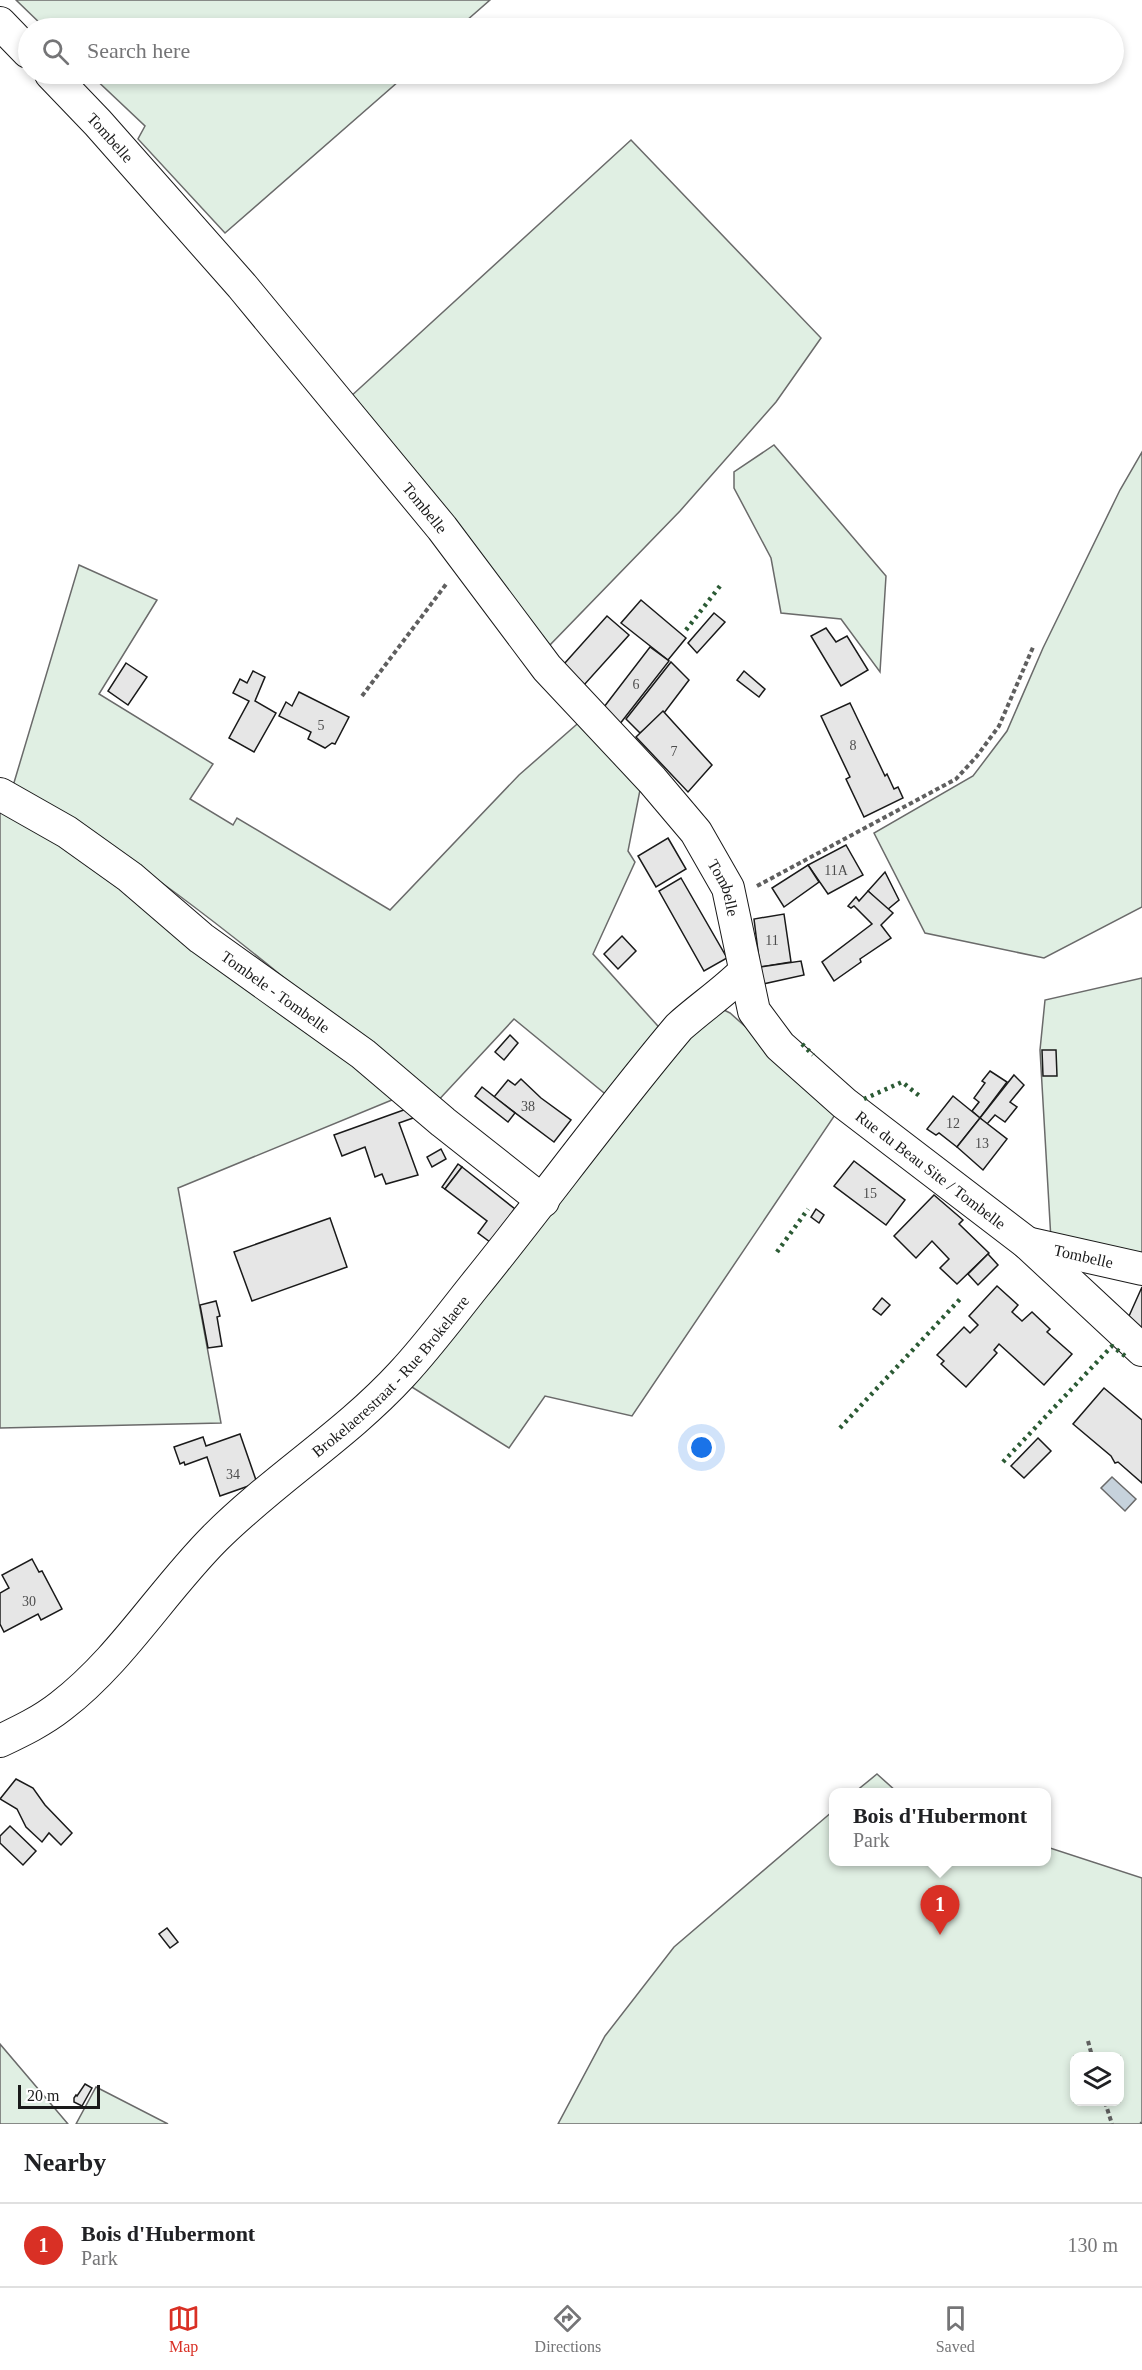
<!DOCTYPE html>
<html lang="en">
<head>
<meta charset="utf-8">
<style>
	body { margin:0; font-family:"Times New Roman",serif; background:#f6f6f6; color:#202124 }
	.controls { position:absolute; right:18px; bottom:18px; display:grid; overflow:hidden; border-radius:12px; box-shadow:0 3px 9px #0003 }
	.controls button { width:54px; height:54px; display:grid; place-items:center; padding:0; border:0; border-bottom:2px solid #e0e0e0; background:#fff; color:#202124; font:30px sans-serif }
	.scale { position:absolute; left:18px; bottom:15px; width:82px; box-sizing:border-box; padding-left:6px; border:3px solid #1a1a1a; border-top:0; font-size:16px; line-height:21px; white-space:nowrap; color:#1a1a1a; -webkit-text-stroke:4px #fff; paint-order:stroke }
	.you { position:absolute; left:702px; top:1448px; width:21px; height:21px; margin:-15px; border:4px solid #fff; border-radius:50%; background:#1a73e8; box-shadow:0 0 0 9px #1a73e833 }
	.badge { display:grid; place-items:center; width:39px; height:39px; border-radius:50%; background:#d93025; color:#fff; font-size:20px; font-weight:700 }
	.pin { position:absolute; translate:-50% -50px; filter:drop-shadow(0 2px 3px #0008) }
	.pin::after { content:''; position:absolute; top:32px; width:21px; height:18px; background:inherit; clip-path:polygon(0 0,100% 0,50% 100%) }
	.popup { position:absolute; left:829px; top:1788px; width:222px; height:78px; box-sizing:border-box; display:grid; place-content:center; border-radius:12px; background:#fff; filter:drop-shadow(0 2px 4px #0005); font-size:20px; white-space:nowrap; color:#757577 }
	.popup b { font-size:22px; color:#202124 }
	.popup::after { content:''; position:absolute; left:50%; top:100%; margin-left:-12px; border:12px solid transparent; border-top-color:#fff }
	.list { margin:0; padding:0; list-style:none }
	h2 { display:flex; justify-content:space-between; align-items:center; height:78px; margin:0; padding:0 24px; font-size:26px }
	h2 small { font-size:20px; font-weight:400; color:#757577 }
	.list li { display:grid; grid-template-columns:39px 1fr auto; gap:18px; align-items:center; box-sizing:border-box; height:84px; padding:0 24px; border-top:2px solid #e0e0e0 }
	.list b { display:block; font-size:22px; white-space:nowrap }
	.list p { margin:0; font-size:20px; white-space:nowrap; color:#757577 }
	.list em { font-size:20px; font-style:normal; color:#757577 }
	.icon { flex:none; width:33px; height:33px; fill:none; stroke:currentColor; stroke-width:2; stroke-linecap:round; stroke-linejoin:round }
	.map { position:relative; flex:none; width:1142px; height:2124px; overflow:hidden }
	.search { position:absolute; background:#fff; box-shadow:0 3px 9px #0003; left:18px; right:18px; top:18px; height:66px; display:flex; align-items:center; gap:15px; box-sizing:border-box; padding:0 21px; border-radius:33px; color:#757577; font-size:22px }
	.sheet { height:162px; background:#fff }
	nav { display:flex; justify-content:space-around; align-items:center; box-sizing:border-box; height:84px; border-top:2px solid #e0e0e0; background:#fff; font-size:16px; color:#757577 }
	nav a { display:grid; justify-items:center; gap:3px }
	nav .on { color:#d93025 }
	.map>svg:first-child { display:block }
	.green { fill:#e0efe3; stroke:#6a6a6a; stroke-width:1.5; fill-rule:evenodd }
	.water { fill:#c6d2dc; stroke:#6a6a6a; stroke-width:1.5 }
	.building { fill:#e6e6e6; stroke:#1a1a1a; stroke-width:1.5 }
	.lines { fill:none; stroke-linecap:round; stroke-linejoin:round }
	.minor-casing { stroke:#1a1a1a; stroke-width:34 }
	.path { stroke:#5f5f5f; stroke-width:4; stroke-dasharray:4.5 3; stroke-linecap:butt }
	.minor { stroke:#fff; stroke-width:32 }
	.hedge { stroke:#2b5a34; stroke-width:4.5; stroke-dasharray:3 4.5; stroke-linecap:butt }
	.labels { text-anchor:middle; dominant-baseline:central; stroke-width:4.5; stroke-linejoin:round; paint-order:stroke }
	.number-label { font-size:14px; fill:#4d4d4d }
	.street-label { font-size:16px; fill:#1a1a1a; stroke:#fff }
</style>
</head>
<body>
<div class="map">
<svg width="1142" height="2124" viewBox="0 0 1142 2124">
	<rect width="100%" height="100%" fill="#fff"/>
	<g class="green">
		<polygon points="16,0 490,0 458,28 45,28"/>
		<polygon points="90,74 407,74 225,233 138,139 145,126"/>
		<polygon points="631,140 821,338 776,402 680,511 546,649 349,398"/>
		<polygon points="774,445 886,576 880,672 841,619 781,613 771,558 734,488 734,472"/>
		<polygon points="1142,452 1142,907 1044,958 925,933 874,833 973,776 1007,731 1043,648 1120,490"/>
		<path d="M79,565L157,600L99,694L213,764L190,799L233,825L237,818L390,910L519,775L584,718L641,785L628,851L635,862L593,954L666,1035L609,1097L514,1019L434,1105C327,1013 220,920 102,841C73,822 43,804 13,786Z"/>
		<polygon points="0,805 12,811 404,1095 178,1188 221,1423 0,1428"/>
		<polygon points="1142,978 1142,1263 1051,1240 1040,1050 1045,1000"/>
		<polygon points="722,1009 730,1013 839,1109 632,1416 545,1396 509,1448 407,1384 669,1048"/>
		<polygon points="877,1774 897,1792 855,1792"/>
		<path d="M833,1811L834,1862H1046L1047,1847L1142,1878V2124H558L605,2036L674,1947ZM1074,2056H1120V2102H1074Z"/>
		<polygon points="0,2044 68,2124 0,2124"/>
		<polygon points="96,2087 168,2124 76,2124"/>
	</g>
	<polygon class="water" points="1112,1477 1136,1499 1125,1511 1101,1488"/>
	<g class="building">
		<polygon points="641,600 686,638 668,660 621,623"/>
		<polygon points="714,613 725,622 697,653 688,643"/>
		<polygon points="607,616 629,635 584,685 564,664"/>
		<polygon points="826,628 836,642 847,636 868,670 841,686 811,636"/>
		<polygon points="650,647 669,661 619,725 604,707"/>
		<polygon points="671,662 689,680 664,713 640,733 626,719"/>
		<polygon points="126,663 147,677 128,705 108,691"/>
		<polygon points="253,671 265,677 255,701 276,713 254,752 229,738 249,701 233,693 240,679 247,683"/>
		<polygon points="744,671 765,689 759,697 737,680"/>
		<polygon points="299,692 349,717 335,744 332,743 325,748 308,739 311,732 279,716 286,702 292,706"/>
		<polygon points="850,703 885,776 887,774 894,789 898,787 903,798 864,817 846,779 850,777 821,716"/>
		<polygon points="663,711 712,765 688,792 636,737"/>
		<polygon points="668,838 686,869 656,887 638,856"/>
		<polygon points="846,845 863,875 828,894 808,865"/>
		<polygon points="808,865 819,882 784,907 772,888"/>
		<polygon points="885,872 899,900 887,910 868,891"/>
		<polygon points="681,878 727,958 704,971 659,891"/>
		<polygon points="868,891 893,913 881,925 891,938 860,959 861,962 834,981 822,962 872,924 854,906 851,908 848,906 856,897 859,901"/>
		<polygon points="784,914 791,962 760,967 754,919"/>
		<polygon points="622,936 636,951 618,969 604,954"/>
		<polygon points="801,961 804,975 763,984 760,967"/>
		<polygon points="510,1035 518,1043 504,1060 495,1052"/>
		<polygon points="1042,1050 1056,1050 1057,1076 1043,1076"/>
		<polygon points="990,1071 1007,1082 980,1118 972,1111 979,1102 974,1098 985,1083 982,1081"/>
		<polygon points="1014,1075 1024,1085 1010,1102 1017,1107 1005,1122 995,1115 987,1124 980,1118"/>
		<polygon points="521,1079 541,1098 571,1120 554,1142 494,1097 508,1080 515,1085"/>
		<polygon points="482,1087 515,1113 508,1122 475,1096"/>
		<polygon points="953,1096 980,1118 957,1147 939,1133 936,1135 927,1129"/>
		<polygon points="412,1107 416,1117 399,1123 418,1175 386,1184 382,1174 375,1177 365,1147 342,1156 334,1135"/>
		<polygon points="980,1118 1007,1139 983,1170 957,1147"/>
		<polygon points="441,1149 446,1159 432,1167 427,1157"/>
		<polygon points="854,1161 905,1200 886,1225 834,1186"/>
		<polygon points="458,1164 462,1167 445,1189 442,1187"/>
		<polygon points="462,1167 515,1209 490,1242 478,1233 487,1221 445,1189"/>
		<polygon points="934,1195 963,1220 959,1224 989,1253 957,1284 940,1268 949,1259 932,1241 916,1258 894,1236"/>
		<polygon points="816,1209 824,1215 819,1223 811,1217"/>
		<polygon points="330,1218 347,1267 252,1301 234,1252"/>
		<polygon points="988,1254 998,1265 978,1285 968,1274"/>
		<polygon points="997,1286 1018,1305 1012,1312 1022,1321 1032,1312 1050,1329 1047,1332 1072,1354 1044,1385 999,1344 994,1350 997,1353 966,1387 941,1364 944,1361 937,1355 964,1327 970,1333 978,1325 969,1316"/>
		<polygon points="1142,1287 1142,1340 1125,1325"/>
		<polygon points="882,1298 890,1305 881,1315 873,1309"/>
		<polygon points="216,1301 220,1316 217,1317 222,1346 208,1348 200,1305"/>
		<polygon points="1104,1388 1142,1420 1142,1483 1118,1462 1115,1463 1111,1456 1073,1424"/>
		<polygon points="240,1434 257,1483 220,1496 207,1457 185,1465 184,1462 180,1464 174,1447 203,1437 206,1446"/>
		<polygon points="1038,1438 1051,1451 1024,1478 1011,1466"/>
		<polygon points="32,1559 39,1572 42,1571 62,1609 41,1620 38,1614 4,1632 0,1624 0,1593 9,1588 2,1575"/>
		<polygon points="16,1779 33,1788 45,1805 72,1833 61,1845 49,1833 42,1842 26,1827 17,1809 0,1799"/>
		<polygon points="10,1826 36,1851 23,1865 0,1843 0,1836"/>
		<polygon points="167,1928 178,1942 170,1948 159,1934"/>
		<polygon points="85,2084 92,2088 82,2106 74,2102 74,2098 76,2095 77,2096"/>
	</g>
	<g class="lines">
		<g class="minor-casing">
			<g id="minor">
				<polyline points="0,23 28,52"/>
				<path id="s1" d="M51,74L98,123L242,286L442,528L547,668L652,780L696,832L728,888L754,1011L780,1046L844,1103L1027,1243L1142,1350"/>
				<path id="s2" d="M0,794L67,832L130,877L201,938L363,1054L443,1122L543,1201"/>
				<path id="s3" d="M1027,1243L1142,1269"/>
				<path id="s4" d="M0,1741C21,1731 42,1721 61,1706C121,1660 162,1591 215,1538C274,1479 346,1435 402,1374C428,1346 451,1315 475,1285C544,1200 608,1111 679,1027C700,1008 724,992 744,972"/>
			</g>
		</g>
		<g class="path">
			<polyline points="362,696 447,583"/>
			<polyline points="757,886 956,779 977,756 999,726 1034,645"/>
			<polyline points="1088,2041 1092,2056"/>
			<polyline points="1105,2102 1112,2124"/>
			<polyline points="1141,2124 1142,2123"/>
		</g>
		<use href="#minor" class="minor"/>
		<g class="hedge">
			<polyline points="686,630 720,586"/>
			<polyline points="802,1044 813,1055"/>
			<polyline points="864,1099 902,1082 922,1098"/>
			<polyline points="777,1252 808,1209"/>
			<polyline points="840,1428 962,1297"/>
			<polyline points="1003,1462 1112,1346 1125,1356"/>
		</g>
	</g>
	<g class="labels">
		<g class="number-label">
			<text x="636" y="684">6</text>
			<text x="321" y="725">5</text>
			<text x="853" y="745">8</text>
			<text x="674" y="751">7</text>
			<text x="836" y="870">11A</text>
			<text x="772" y="940">11</text>
			<text x="528" y="1106">38</text>
			<text x="953" y="1123">12</text>
			<text x="982" y="1143">13</text>
			<text x="870" y="1193">15</text>
			<text x="233" y="1474">34</text>
			<text x="29" y="1601">30</text>
		</g>
		<g class="street-label">
			<text stroke="none"><textPath href="#s1" startOffset="87">Tombelle</textPath></text>
			<text stroke="none"><textPath href="#s1" startOffset="573">Tombelle</textPath></text>
			<text stroke="none"><textPath href="#s1" startOffset="1059">Tombelle</textPath></text>
			<text stroke="none"><textPath href="#s2" startOffset="340">Tombele - Tombelle</textPath></text>
			<text stroke="none"><textPath href="#s1" startOffset="1425">Rue du Beau Site / Tombelle</textPath></text>
			<text stroke="none"><textPath href="#s3" startOffset="58">Tombelle</textPath></text>
			<text stroke="none"><textPath href="#s4" startOffset="538">Brokelaerestraat - Rue Brokelaere</textPath></text>
		</g>
	</g>
</svg>
<div class="controls">
<button><svg class="icon" aria-label="layers" viewBox="0 0 24 24"><path d="M12 4l9 5-9 5-9-5zM3 14l9 5 9-5"/></svg></button>
</div>
<div class="scale">20 m</div>
<div class="you"></div>
<div class="pin badge" style="left:940px;top:1935px">1</div>
<div class="popup"><b>Bois d'Hubermont</b>Park</div>
<div class="search"><svg class="icon" aria-label="search" viewBox="0 0 24 24"><circle cx="10" cy="10" r="6"/><path d="M15 15l6 6"/></svg>Search here</div>
</div>
<section class="sheet">
<h2>Nearby<small></small></h2>
<ul class="list">
<li><span class="badge">1</span><div><b>Bois d'Hubermont</b><p>Park</p></div><em>130 m</em></li>
</ul>
</section>
<nav>
<a class="on"><svg class="icon" aria-label="map" viewBox="0 0 24 24"><path d="M3 6l6-2 6 2 6-2v14l-6 2-6-2-6 2zM9 4v14M15 6v14"/></svg>Map</a>
<a><svg class="icon" aria-label="directions" viewBox="0 0 24 24"><path d="M12 3l9 9-9 9-9-9zM9 14v-3h6M13 9l2 2-2 2"/></svg>Directions</a>
<a><svg class="icon" aria-label="saved" viewBox="0 0 24 24"><path d="M7 4h10v16l-5-4-5 4z"/></svg>Saved</a>
</nav>
</body>
</html>
